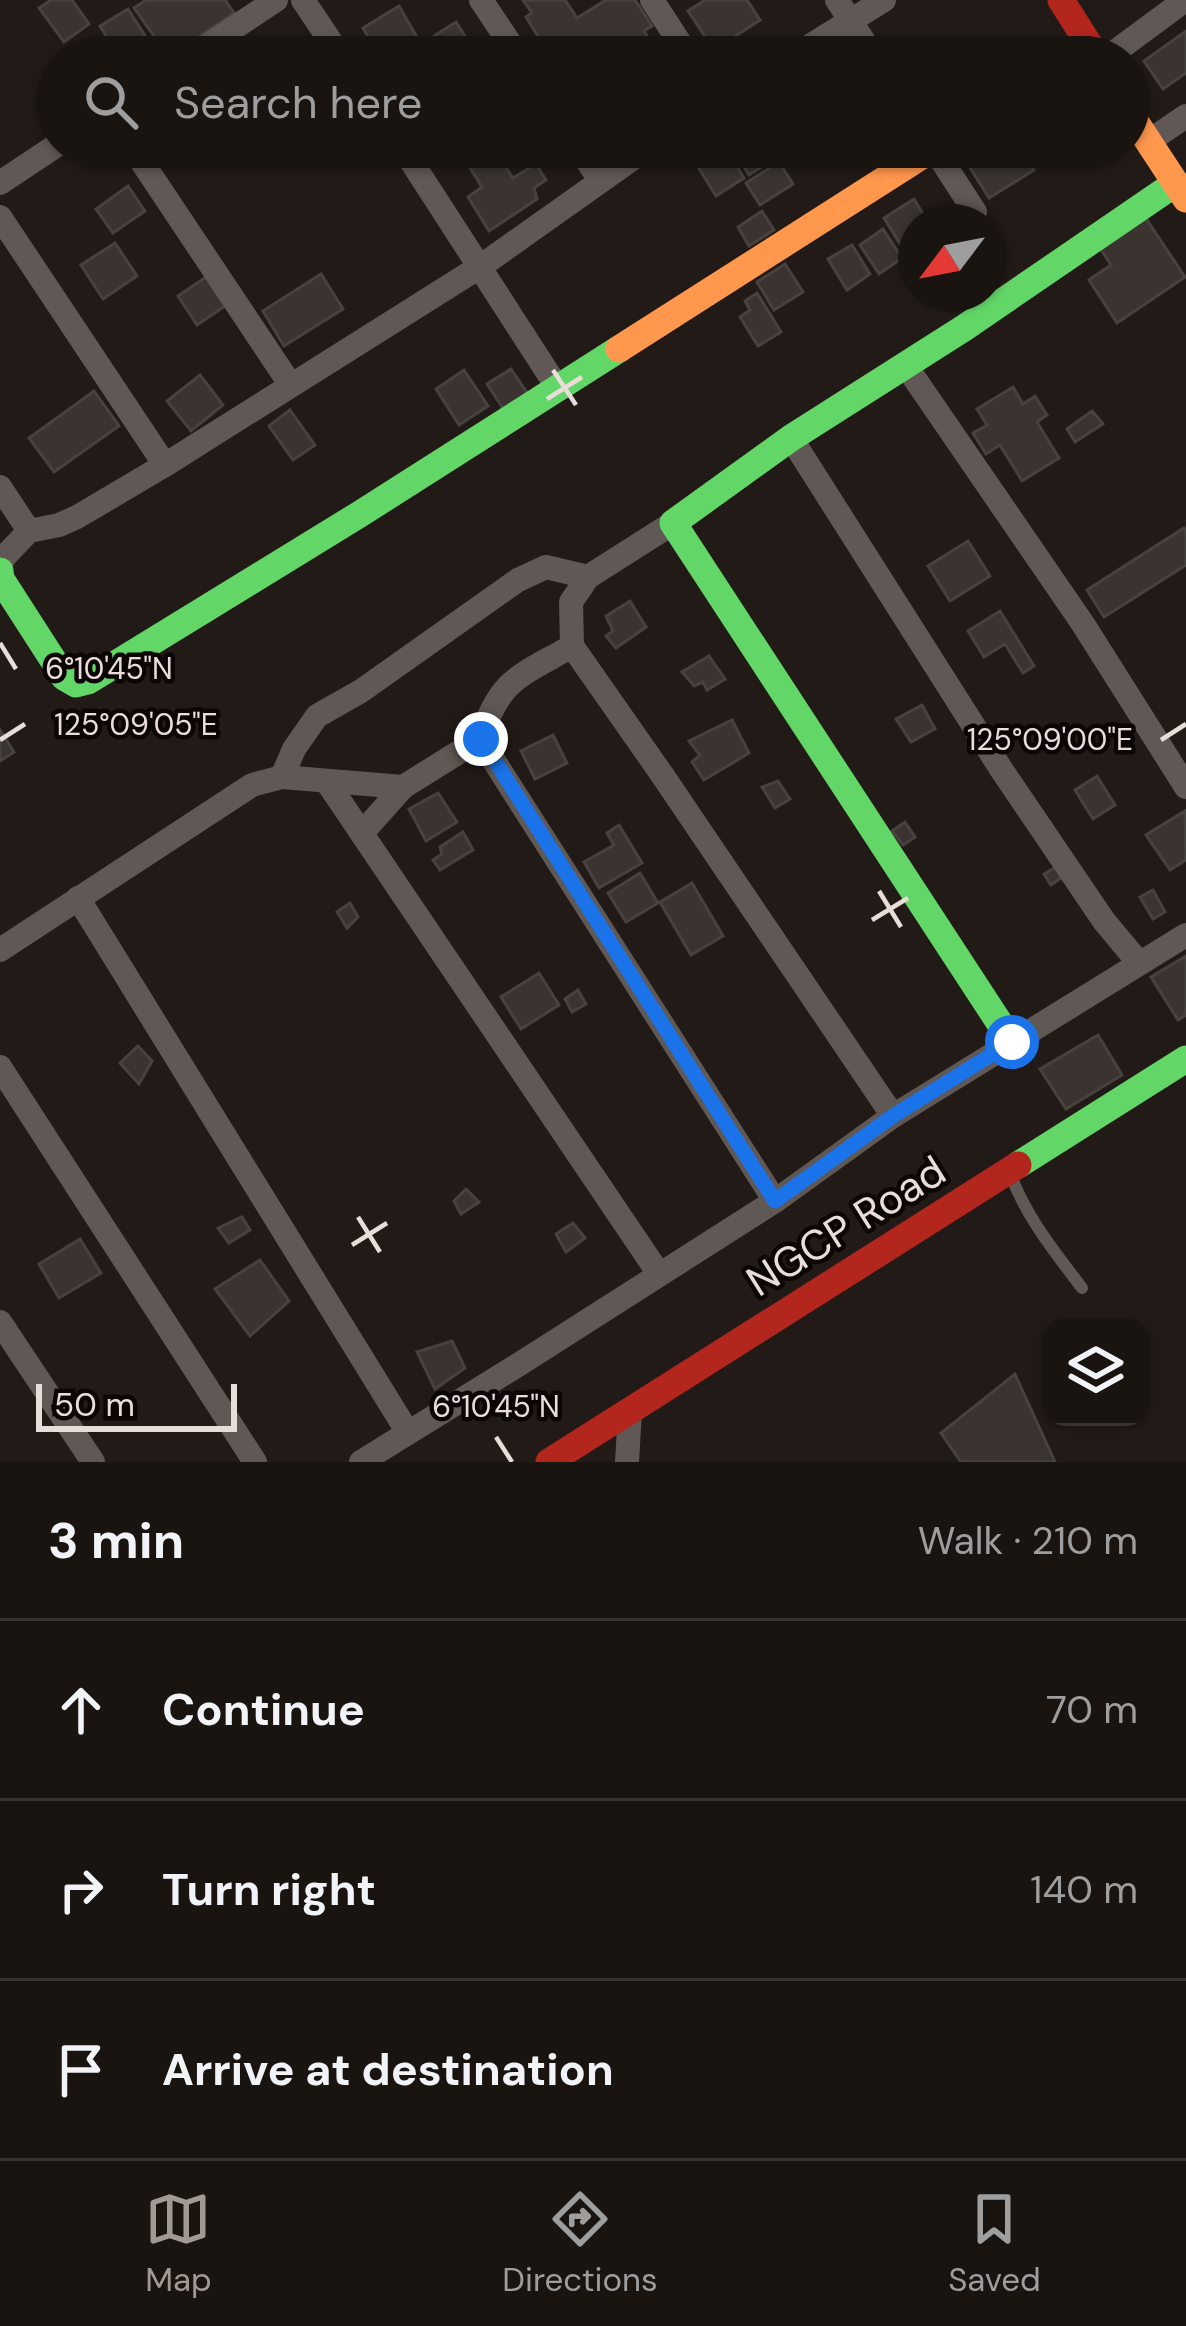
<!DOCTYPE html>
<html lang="en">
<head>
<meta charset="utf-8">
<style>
	body { margin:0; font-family:"DM Sans",sans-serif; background:#231d19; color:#f1f3f6 }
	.controls { position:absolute; right:36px; bottom:36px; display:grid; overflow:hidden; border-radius:24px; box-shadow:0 3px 9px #0004 }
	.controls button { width:108px; height:108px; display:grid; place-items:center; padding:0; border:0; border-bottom:3px solid #383330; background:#1a1410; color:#f1f3f6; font:60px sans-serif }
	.compass { position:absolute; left:898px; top:204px; width:108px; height:108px; border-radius:50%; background:#1a1410; box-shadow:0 3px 9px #0004; rotate:238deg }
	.scale { position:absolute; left:36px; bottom:30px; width:201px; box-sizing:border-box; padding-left:12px; border:6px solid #e8ddd8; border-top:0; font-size:33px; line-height:42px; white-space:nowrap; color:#e8ddd8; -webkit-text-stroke:9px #0b0503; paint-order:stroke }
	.stop { position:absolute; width:36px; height:36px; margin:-27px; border:9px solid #1a73e8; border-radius:50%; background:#fff }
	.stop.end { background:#1a73e8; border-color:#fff; box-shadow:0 3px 12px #0008 }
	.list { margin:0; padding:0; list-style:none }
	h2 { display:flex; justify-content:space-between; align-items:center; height:156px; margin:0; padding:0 48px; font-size:51px }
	h2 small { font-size:39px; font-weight:400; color:#9f9e9f }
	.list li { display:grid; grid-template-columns:78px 1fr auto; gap:36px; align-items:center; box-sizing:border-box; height:180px; padding:0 48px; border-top:3px solid #383330 }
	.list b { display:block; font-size:45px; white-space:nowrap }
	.list em { font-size:39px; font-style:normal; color:#9f9e9f }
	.icon { flex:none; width:66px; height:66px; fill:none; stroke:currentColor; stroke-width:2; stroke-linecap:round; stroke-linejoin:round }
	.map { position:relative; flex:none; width:1186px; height:1462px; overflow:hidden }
	.search { position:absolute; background:#1a1410; box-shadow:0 3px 9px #0004; left:36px; right:36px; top:36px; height:132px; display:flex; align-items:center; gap:30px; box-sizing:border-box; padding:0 42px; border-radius:66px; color:#9f9e9f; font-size:45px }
	.sheet { height:696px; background:#1a1410 }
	nav { display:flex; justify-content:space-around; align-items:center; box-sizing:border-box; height:168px; border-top:3px solid #383330; background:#1a1410; font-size:33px; color:#9f9e9f }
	nav a { display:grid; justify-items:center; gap:6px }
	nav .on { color:#a39994 }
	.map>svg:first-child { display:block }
	.building { fill:#3a3330; stroke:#48423e; stroke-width:3 }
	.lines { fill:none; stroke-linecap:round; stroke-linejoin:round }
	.lane { stroke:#605854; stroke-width:12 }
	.street { stroke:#605854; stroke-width:24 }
	.fast { stroke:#63d668; stroke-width:27 }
	.slow { stroke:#ff974d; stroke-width:27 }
	.jam { stroke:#b3261e; stroke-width:27 }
	.route { stroke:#1a73e8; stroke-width:15 }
	.ticks { fill:none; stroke:#e8ddd8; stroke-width:4.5 }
	.labels { text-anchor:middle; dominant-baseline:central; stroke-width:9; stroke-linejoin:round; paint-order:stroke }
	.street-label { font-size:42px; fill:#e8ddd8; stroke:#0b0503 }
	.ticks-label { font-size:30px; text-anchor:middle; fill:#e8ddd8; stroke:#0b0503; stroke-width:9; stroke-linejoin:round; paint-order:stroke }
</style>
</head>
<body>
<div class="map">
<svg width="1186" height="1462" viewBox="0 0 1186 1462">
	<rect width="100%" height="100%" fill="#221a16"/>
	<g class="building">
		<polygon points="51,0 72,0 89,24 64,42 39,8"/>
		<polygon points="146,0 225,0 234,13 169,57 134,8"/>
		<polygon points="523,0 565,0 577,18 606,0 635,0 652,26 644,31 660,57 615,57 611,51 601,57 551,57 526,17 532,13"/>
		<polygon points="705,0 747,0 760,20 714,50 688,11"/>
		<polygon points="399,6 418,39 388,57 380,57 363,28"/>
		<polygon points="128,9 158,56 157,57 119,57 100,26"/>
		<polygon points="456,22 478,57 431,57 423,43"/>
		<polygon points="1186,31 1186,73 1163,89 1144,61"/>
		<polygon points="312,44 321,57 291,57"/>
		<polygon points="457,147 528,147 503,163 513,178 536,164 546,180 534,188 537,199 489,231 468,197 482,187"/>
		<polygon points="719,147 725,147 744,178 716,196 695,162"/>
		<polygon points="736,147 766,147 774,159 749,175 733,149"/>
		<polygon points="957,147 1020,147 1034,170 989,198"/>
		<polygon points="779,162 793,184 760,205 746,183"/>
		<polygon points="128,186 145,211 113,233 96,209"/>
		<polygon points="914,199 928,222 916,222 916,249 907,255 884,218"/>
		<polygon points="762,211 774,230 749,246 738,227"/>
		<polygon points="1143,214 1185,277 1117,323 1089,280 1111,265 1098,245"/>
		<polygon points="883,229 902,258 879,274 860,245"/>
		<polygon points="115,243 137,276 103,299 81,265"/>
		<polygon points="852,245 870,274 847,290 828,259"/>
		<polygon points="785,264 803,292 774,310 757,282"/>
		<polygon points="321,274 343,309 284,346 263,311"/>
		<polygon points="206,277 225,306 197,325 178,296"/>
		<polygon points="757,293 781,332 758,346 740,317 750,310 745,301"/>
		<polygon points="511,369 528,394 504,410 487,384"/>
		<polygon points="464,370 488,406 459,425 436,389"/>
		<polygon points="200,375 223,405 191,431 167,401"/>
		<polygon points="1013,387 1023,404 1035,396 1047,415 1037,422 1059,458 1022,481 1000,445 986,454 973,433 987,425 977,409"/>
		<polygon points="94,391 119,426 54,472 29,438"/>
		<polygon points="290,410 315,445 293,460 269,426"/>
		<polygon points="1092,411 1103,424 1075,442 1067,429"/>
		<polygon points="1184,528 1186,532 1186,565 1104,617 1087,590"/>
		<polygon points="968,541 990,576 950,601 928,566"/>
		<polygon points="630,601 646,627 616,648 606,636 613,631 606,616"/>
		<polygon points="1000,611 1034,666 1023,673 1005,644 984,657 968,631"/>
		<polygon points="709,656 725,679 707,690 703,682 694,686 682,672"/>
		<polygon points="922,705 935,729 911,742 896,719"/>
		<polygon points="732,720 749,753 704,780 692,762 700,755 689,741"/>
		<polygon points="0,730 14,752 0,761"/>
		<polygon points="553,735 567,763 535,779 521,751"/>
		<polygon points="1097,776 1115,805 1093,819 1075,790"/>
		<polygon points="778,781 790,799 775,808 762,787"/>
		<polygon points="438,793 457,822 426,841 409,809"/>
		<polygon points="1185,811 1186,860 1170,870 1146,835"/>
		<polygon points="905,822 915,837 903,845 892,831"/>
		<polygon points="619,825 642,863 599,888 584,862 614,845 607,833"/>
		<polygon points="463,832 473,850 440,870 433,860 442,854 440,847"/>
		<polygon points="1056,867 1062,877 1051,885 1044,874"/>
		<polygon points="640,873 658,903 626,922 608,893"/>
		<polygon points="692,883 723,936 691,955 660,902"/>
		<polygon points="1153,890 1165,912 1153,919 1140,897"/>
		<polygon points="350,903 358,917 347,928 337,912"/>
		<polygon points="1186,956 1186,1015 1178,1020 1151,977"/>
		<polygon points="539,973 559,1005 521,1029 501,997"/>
		<polygon points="578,990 586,1004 572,1012 565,999"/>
		<polygon points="1098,1035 1122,1075 1066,1109 1040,1069"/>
		<polygon points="138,1046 152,1061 139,1084 120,1063"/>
		<polygon points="466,1189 479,1202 461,1214 454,1201"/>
		<polygon points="242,1217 250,1230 229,1243 218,1228"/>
		<polygon points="573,1223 585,1238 566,1252 556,1234"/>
		<polygon points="80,1239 101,1273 59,1298 39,1264"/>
		<polygon points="260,1260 289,1301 250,1336 215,1289"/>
		<polygon points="452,1341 465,1368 435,1389 417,1352"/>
		<polygon points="1015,1374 1055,1462 961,1462 941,1433"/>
	</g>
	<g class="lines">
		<path class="lane" d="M1010,1173C1026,1217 1054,1251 1082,1288"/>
		<g class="street">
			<polyline points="303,0 341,57"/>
			<polyline points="481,0 519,57"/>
			<polyline points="652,0 689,57"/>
			<polyline points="837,0 874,57"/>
			<polyline points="190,57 276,0"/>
			<polyline points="792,57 884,0"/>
			<polyline points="1108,57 1185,0"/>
			<polyline points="1148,142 1186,116"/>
			<polyline points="132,147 290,384"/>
			<polyline points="402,147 557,387"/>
			<polyline points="578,147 600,180"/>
			<polyline points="933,147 975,212"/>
			<polyline points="0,183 57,145"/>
			<polyline points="0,217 165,465"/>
			<polyline points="906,366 1083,624 1186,787"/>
			<polyline points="791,438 1001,769 1104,921 1139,963"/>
			<polyline points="0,487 29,531"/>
			<polyline points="673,523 588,577 571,602 572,646 663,776 893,1116"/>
			<polyline points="0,565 5,556 29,531 59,525 77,517 165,465 481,266 649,147"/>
			<polyline points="480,739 775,1201"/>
			<polyline points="282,777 294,749 317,716 361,691 518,580 546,567 588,577"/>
			<polyline points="327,782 659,1274"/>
			<polyline points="362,833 403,787"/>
			<polyline points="78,898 407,1431"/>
			<path d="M0,950L252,785L282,777L403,787L480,739C501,677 519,677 572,646"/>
			<polyline points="0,1067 255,1462"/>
			<polyline points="0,1322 93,1462"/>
			<polyline points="361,1462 518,1365 775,1201 893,1116 1186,935"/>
			<polyline points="627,1462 630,1411"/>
		</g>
		<g class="fast">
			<polyline points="0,571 1,579 64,677 76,684 88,681 360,514 619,349"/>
			<polyline points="1012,1042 673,523 791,438 964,328 1176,183"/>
			<polyline points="1018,1165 1186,1059"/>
		</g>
		<g class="slow">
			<polyline points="1129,112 1186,199"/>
			<polyline points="619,349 934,148"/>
		</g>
		<g class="jam">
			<polyline points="1061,0 1097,57"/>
			<polyline points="549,1462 1018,1165"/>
		</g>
	</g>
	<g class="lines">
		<polyline class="route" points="481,739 775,1201 893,1116 1012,1042"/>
	</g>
	<path class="ticks" d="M553,370L576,405M547,399L582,377M0,643L16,669M0,740L25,724M1161,740L1186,724M879,891L901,927M872,920L908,898M358,1217L380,1252M352,1245L387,1223M496,1437L512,1462"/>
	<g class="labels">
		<g class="street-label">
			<text transform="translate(846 1226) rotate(-32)">NGCP Road</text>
		</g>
	</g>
	<g class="ticks-label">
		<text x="109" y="679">6°10'45"N</text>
		<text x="136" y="735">125°09'05"E</text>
		<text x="1050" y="750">125°09'00"E</text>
		<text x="496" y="1417">6°10'45"N</text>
	</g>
</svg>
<div class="controls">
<button><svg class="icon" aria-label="layers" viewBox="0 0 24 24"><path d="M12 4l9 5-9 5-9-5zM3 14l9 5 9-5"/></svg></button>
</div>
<svg class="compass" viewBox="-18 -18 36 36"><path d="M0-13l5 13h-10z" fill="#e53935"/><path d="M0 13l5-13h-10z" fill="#9f9e9f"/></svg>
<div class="scale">50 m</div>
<div class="stop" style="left:1012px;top:1042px"></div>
<div class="stop end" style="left:481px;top:739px"></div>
<div class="search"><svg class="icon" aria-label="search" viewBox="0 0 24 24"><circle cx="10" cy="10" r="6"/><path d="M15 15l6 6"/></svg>Search here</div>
</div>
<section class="sheet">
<h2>3 min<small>Walk · 210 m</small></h2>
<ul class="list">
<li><svg class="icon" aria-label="ahead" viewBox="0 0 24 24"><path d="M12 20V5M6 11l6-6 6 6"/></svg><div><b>Continue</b></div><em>70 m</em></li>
<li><svg class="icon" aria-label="right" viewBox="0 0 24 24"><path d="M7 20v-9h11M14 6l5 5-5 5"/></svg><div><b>Turn right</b></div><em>140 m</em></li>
<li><svg class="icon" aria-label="arrive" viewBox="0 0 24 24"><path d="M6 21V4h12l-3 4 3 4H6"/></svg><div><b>Arrive at destination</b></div></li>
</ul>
</section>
<nav>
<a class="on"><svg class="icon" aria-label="map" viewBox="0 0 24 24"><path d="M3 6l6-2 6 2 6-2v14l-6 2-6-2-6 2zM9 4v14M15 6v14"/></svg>Map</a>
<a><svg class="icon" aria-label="directions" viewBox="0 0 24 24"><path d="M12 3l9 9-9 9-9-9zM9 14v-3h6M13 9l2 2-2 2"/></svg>Directions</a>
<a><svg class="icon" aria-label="saved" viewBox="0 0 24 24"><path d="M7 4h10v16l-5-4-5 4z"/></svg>Saved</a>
</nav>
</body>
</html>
